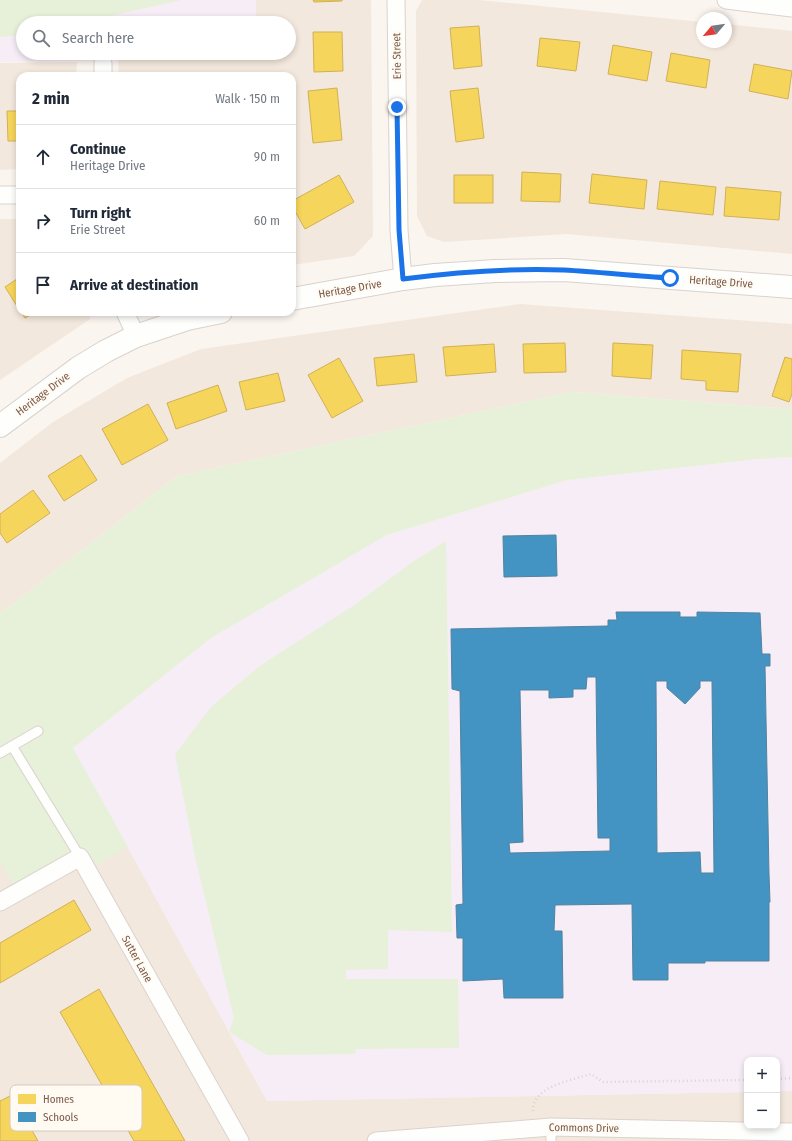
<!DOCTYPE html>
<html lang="en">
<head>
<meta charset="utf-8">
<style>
	body { margin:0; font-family:"Fira Sans Condensed",sans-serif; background:#f6f6f7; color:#1f2937 }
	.controls { position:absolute; right:12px; bottom:12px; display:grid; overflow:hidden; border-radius:8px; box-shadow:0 2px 6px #0003 }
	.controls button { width:36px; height:36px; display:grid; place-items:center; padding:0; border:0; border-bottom:1px solid #e0e1e3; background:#fff; color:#1f2937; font:20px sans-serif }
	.compass { position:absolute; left:696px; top:12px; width:36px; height:36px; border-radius:50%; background:#fff; box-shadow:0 2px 6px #0003; rotate:241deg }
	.stop { position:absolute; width:12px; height:12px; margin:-9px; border:3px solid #1a73e8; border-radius:50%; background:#fff }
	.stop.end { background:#1a73e8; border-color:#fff; box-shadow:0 1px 4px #0008 }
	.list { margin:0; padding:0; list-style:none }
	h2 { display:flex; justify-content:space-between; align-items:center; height:52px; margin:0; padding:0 16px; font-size:17px }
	h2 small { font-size:13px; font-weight:400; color:#747a83 }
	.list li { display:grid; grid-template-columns:26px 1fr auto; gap:12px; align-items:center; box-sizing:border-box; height:64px; padding:0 16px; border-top:1px solid #e0e1e3 }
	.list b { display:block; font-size:15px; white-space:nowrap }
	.list p { margin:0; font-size:13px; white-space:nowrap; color:#747a83 }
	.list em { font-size:13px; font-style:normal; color:#747a83 }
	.icon { flex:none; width:22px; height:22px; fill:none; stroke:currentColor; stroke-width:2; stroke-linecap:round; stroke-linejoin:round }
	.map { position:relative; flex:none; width:792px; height:1141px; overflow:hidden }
	.search { position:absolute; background:#fff; box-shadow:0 2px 6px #0003; left:16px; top:16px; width:280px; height:44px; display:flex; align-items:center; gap:10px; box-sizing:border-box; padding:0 14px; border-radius:22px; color:#747a83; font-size:15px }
	.panel { position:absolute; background:#fff; box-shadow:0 2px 6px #0003; left:16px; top:72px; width:280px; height:244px; border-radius:12px }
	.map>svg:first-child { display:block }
	.residential { fill:#f3e8dd }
	.education { fill:#f6edf6 }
	.green { fill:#e7f1d9 }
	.homes { fill:#f6d55c; stroke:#d1b057 }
	.schools { fill:#4393c3; stroke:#54829f; fill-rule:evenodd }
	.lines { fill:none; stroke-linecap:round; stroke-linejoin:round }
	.service-casing { stroke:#dad2cd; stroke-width:11 }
	.minor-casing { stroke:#dad2cd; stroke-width:19 }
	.tertiary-casing { stroke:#dad2cd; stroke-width:24 }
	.path { stroke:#ddd4cf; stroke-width:2.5; stroke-dasharray:1 3; stroke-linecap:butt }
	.service { stroke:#fefefd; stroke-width:9 }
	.minor { stroke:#fefefd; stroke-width:17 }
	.tertiary { stroke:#fefefd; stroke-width:22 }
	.route { stroke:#1a73e8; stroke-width:5 }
	.labels { text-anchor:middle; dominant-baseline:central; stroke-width:4; stroke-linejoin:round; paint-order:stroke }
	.street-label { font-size:11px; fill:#7b5b4b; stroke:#fffaf2 }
	.key { fill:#fffaf2; stroke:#d7cac0; stroke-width:1 }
	.key-label { font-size:11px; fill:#7b5b4b }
</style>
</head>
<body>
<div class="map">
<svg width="792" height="1141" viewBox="0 0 792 1141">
	<rect width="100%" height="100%" fill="#faf5ef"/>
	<g class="residential">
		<polygon points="256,0 371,0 373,236 354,256 292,265 292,76 119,76 118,59 257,58 257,53 289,53 289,23 256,23"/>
		<polygon points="422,0 479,0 702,22 702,42 726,42 726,24 792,31 792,254 567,234 444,242 427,236 417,216 416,11"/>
		<polygon points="77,62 76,76 20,76 20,169 0,170 0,63"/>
		<polygon points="0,219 20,219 20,312 91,312 90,319 0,380"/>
		<polygon points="520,304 792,324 792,409 572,392 177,476 0,614 0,463 53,422 127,378 201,349"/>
		<polygon points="0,791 128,847 267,1101 747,1092 747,1126 777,1126 777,1091 792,1091 792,1141 0,1141"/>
	</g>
	<g class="education">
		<polygon points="0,0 256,0 256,23 23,23 23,53 257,53 257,58 0,62"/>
		<polygon points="792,457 792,1091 777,1091 777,1060 747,1060 747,1092 267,1101 73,748 211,638 387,535 567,480 759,459"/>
	</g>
	<g class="green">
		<polygon points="0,0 181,0 79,23 23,23 23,35 0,37"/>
		<polygon points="572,392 792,409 792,457 759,459 567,480 387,535 211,638 73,748 128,847 96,865 73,854 16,888 0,861 0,614 177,476"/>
		<polygon points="446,541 452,932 388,930 388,969 346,970 346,979 458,979 459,1048 356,1049 355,1054 267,1055 229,1032 234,1018 196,861 175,754 212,706 261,665 353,606 414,561"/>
	</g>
	<g class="homes">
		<polygon points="313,0 342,0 342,1 314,2"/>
		<polygon points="479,26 482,66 454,69 450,28"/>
		<polygon points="313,32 342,32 343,71 314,72"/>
		<polygon points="540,38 580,42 576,71 537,66"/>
		<polygon points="613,45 652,52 647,81 608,74"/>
		<polygon points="671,53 710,60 706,88 666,81"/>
		<polygon points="754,64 792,71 788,99 749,91"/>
		<polygon points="337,88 342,140 313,143 308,91"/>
		<polygon points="478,88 484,138 456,142 450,91"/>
		<polygon points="7,111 20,111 20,141 8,141"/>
		<polygon points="522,172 561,174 560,202 521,201"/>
		<polygon points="592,174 647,180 644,209 589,203"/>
		<polygon points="339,175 354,202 305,229 292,206 292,201"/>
		<rect x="454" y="175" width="39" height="28"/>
		<polygon points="660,181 716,187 713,215 657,209"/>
		<polygon points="726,187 781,192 779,220 724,216"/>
		<polygon points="20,277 20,311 5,287"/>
		<polygon points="21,312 35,312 25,318"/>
		<polygon points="565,343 566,372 524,373 523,344"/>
		<polygon points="613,343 653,345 651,379 612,376"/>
		<polygon points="494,344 496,372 446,376 443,347"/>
		<polygon points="682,350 741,354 738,392 706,390 706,381 681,379"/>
		<polygon points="414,354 417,382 377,386 374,358"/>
		<polygon points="785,357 792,359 792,394 789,402 772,396"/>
		<polygon points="339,358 363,401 332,418 308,375"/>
		<polygon points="278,373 285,401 246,410 239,382"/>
		<polygon points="218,385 227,411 176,429 167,403"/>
		<polygon points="148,404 168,440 122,465 102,429"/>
		<polygon points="81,455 97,480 64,501 48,476"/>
		<polygon points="33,490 50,513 7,543 0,533 0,514"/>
		<polygon points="74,900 91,930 0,983 0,943"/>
		<polygon points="99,989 185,1141 134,1141 60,1012"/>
		<polygon points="12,1095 38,1141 0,1141 0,1101"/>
	</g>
	<g class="schools">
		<polygon points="556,535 557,576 504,577 503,536"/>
		<path d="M616,612H680V617H697V612L760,613L762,654H770V666H765L769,874L770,902H769V961H705V963H668V980H633L632,904L555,905L554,931H562L563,998H504L503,979L463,981V938H457L456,905L463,904L460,691L452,689L451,629L608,626V620H617ZM587,677H596L598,838H610V851L510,853L509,843L523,842L520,690H549V698L573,697V689H586ZM656,681H667V688L685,704L700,688V681H712L714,873H701L700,852L657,853Z"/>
	</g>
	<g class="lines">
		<g class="service-casing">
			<g id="service">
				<polyline points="12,746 80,857"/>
				<polyline points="0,753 38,731"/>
				<polyline points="551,1127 551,1141"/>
			</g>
		</g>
		<g class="minor-casing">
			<g id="minor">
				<polyline points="396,0 399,230 403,279"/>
				<polyline points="726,0 792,8"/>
				<polyline points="103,76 103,63"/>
				<polyline points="0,195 20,195"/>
				<polyline points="125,312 136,336"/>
				<polyline points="0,902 80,857 240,1141"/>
				<polyline points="376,1141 551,1127 792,1132"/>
			</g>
		</g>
		<g class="tertiary-casing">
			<g id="tertiary">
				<polyline points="292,299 403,279 435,275 495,271 564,270 792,287"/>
				<polyline points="0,426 78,368 106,351 136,336 187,319 221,312"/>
			</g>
		</g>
		<g class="path">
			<polyline points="777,1079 792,1078"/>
			<path d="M533,1111C532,1086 573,1080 591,1074L603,1082L747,1080"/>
		</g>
		<use href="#service" class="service"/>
		<use href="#minor" class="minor"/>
		<use href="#tertiary" class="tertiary"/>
	</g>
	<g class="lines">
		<path class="route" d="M397,107L399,230L403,279C456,272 510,268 564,270C599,272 635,276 670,278"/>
	</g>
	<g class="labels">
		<g class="street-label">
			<text transform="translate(397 56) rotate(-91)">Erie Street</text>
			<text transform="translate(721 282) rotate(4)">Heritage Drive</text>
			<text transform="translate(350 289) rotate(-10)">Heritage Drive</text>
			<text transform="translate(43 394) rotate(-37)">Heritage Drive</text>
			<text transform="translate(137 959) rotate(61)">Sutter Lane</text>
			<text transform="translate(584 1128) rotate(1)">Commons Drive</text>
		</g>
	</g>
	<rect x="10" y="1085" width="132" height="46" rx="6" class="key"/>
	<rect x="18" y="1094" width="18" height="10" fill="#f6d55c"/>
	<rect x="18" y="1112" width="18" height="10" fill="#4393c3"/>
	<g class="key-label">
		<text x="43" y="1103">Homes</text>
		<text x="43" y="1121">Schools</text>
	</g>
</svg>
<div class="controls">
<button>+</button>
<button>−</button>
</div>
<svg class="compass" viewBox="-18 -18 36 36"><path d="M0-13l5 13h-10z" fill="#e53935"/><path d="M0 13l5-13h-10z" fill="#747a83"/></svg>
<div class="stop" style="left:670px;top:278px"></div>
<div class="stop end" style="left:397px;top:107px"></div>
<div class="search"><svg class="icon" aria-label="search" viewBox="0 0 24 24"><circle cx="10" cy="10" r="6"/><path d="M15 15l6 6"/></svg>Search here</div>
<section class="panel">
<h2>2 min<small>Walk · 150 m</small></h2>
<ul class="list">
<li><svg class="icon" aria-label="ahead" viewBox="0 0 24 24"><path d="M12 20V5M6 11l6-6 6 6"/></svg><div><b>Continue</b><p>Heritage Drive</p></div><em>90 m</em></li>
<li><svg class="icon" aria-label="right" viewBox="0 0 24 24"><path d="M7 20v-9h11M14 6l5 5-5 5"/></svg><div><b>Turn right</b><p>Erie Street</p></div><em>60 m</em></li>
<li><svg class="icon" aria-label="arrive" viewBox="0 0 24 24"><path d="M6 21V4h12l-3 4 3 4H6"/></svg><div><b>Arrive at destination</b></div></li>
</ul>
</section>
</div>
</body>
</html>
